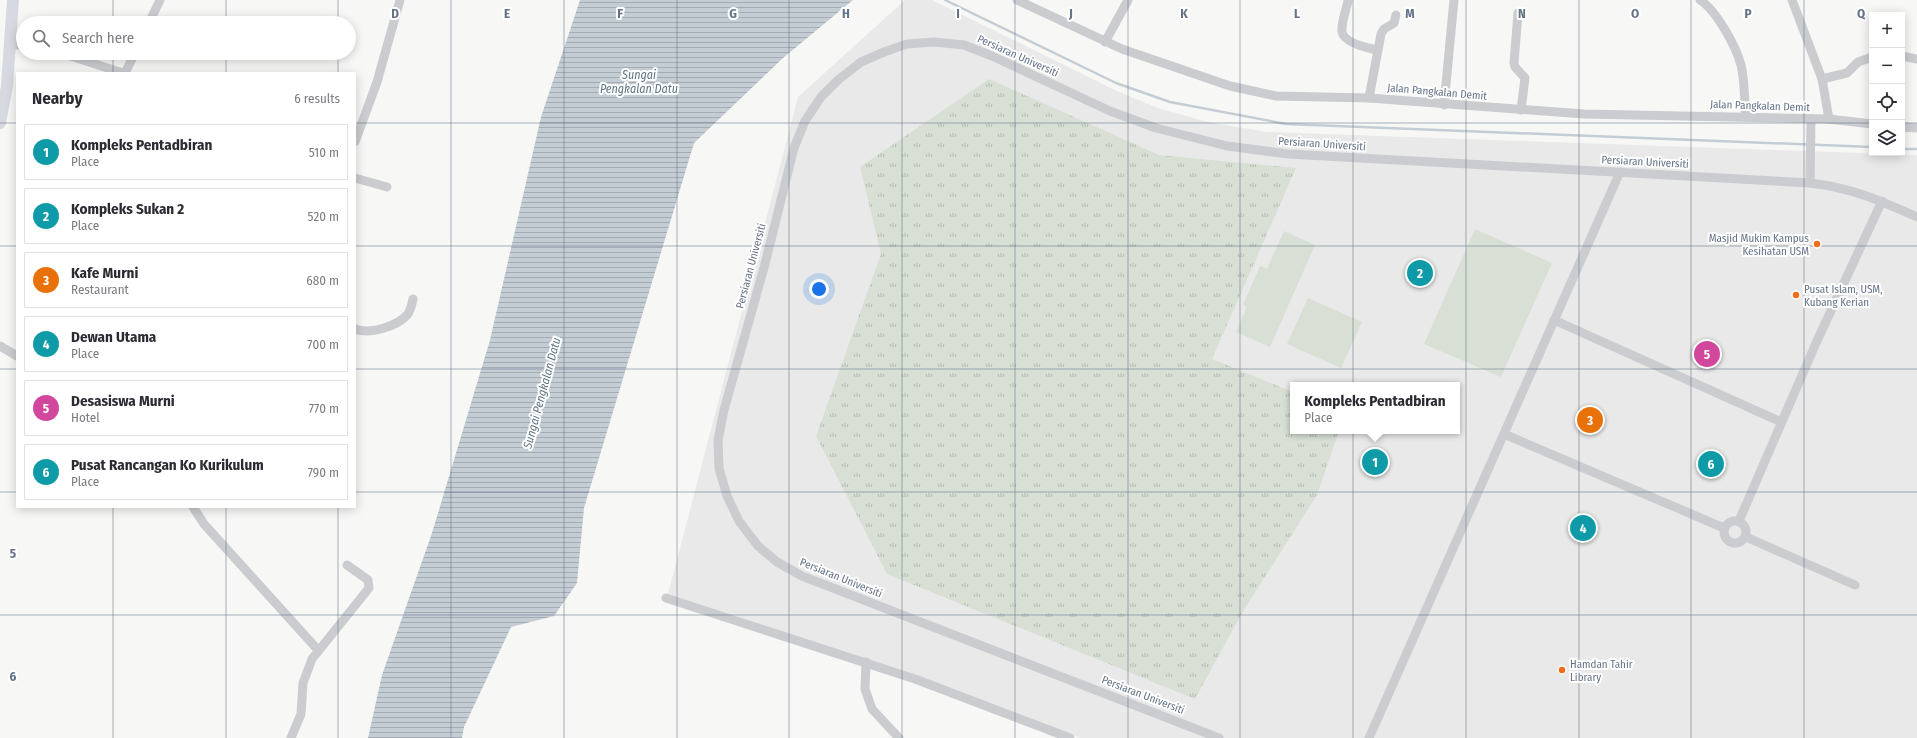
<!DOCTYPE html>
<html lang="en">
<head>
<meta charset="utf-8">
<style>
	body { margin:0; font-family:"Fira Sans Condensed",sans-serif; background:#f2f2f3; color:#2b2b33 }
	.controls { position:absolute; right:12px; top:12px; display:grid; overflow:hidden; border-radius:0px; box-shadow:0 2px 10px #0003 }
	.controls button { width:36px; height:36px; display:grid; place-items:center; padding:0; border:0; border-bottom:1px solid #e1e1e2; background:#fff; color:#2b2b33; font:20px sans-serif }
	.you { position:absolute; left:819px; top:289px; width:14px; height:14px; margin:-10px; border:3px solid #fff; border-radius:50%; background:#1a73e8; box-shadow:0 0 0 6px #1a73e833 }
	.badge { display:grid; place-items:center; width:26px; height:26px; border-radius:50%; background:#7c3aed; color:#fff; font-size:13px; font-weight:700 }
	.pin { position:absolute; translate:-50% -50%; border:2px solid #fff; box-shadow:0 1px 4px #0006 }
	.popup { position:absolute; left:1290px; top:382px; width:170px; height:52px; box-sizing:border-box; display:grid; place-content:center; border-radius:0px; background:#fff; filter:drop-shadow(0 1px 3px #0005); font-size:13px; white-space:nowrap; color:#7c7c81 }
	.popup b { font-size:15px; color:#2b2b33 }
	.popup::after { content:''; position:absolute; left:50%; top:100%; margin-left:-8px; border:8px solid transparent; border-top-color:#fff }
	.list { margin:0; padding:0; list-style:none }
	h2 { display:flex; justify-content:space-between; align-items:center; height:52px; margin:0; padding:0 16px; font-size:17px }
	h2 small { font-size:13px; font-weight:400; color:#7c7c81 }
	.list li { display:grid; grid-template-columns:26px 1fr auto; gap:12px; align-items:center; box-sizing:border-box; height:56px; margin:0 8px 8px; padding:0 8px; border:1px solid #e1e1e2; border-radius:0px }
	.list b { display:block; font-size:15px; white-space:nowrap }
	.list p { margin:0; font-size:13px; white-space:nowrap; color:#7c7c81 }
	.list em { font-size:13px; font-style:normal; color:#7c7c81 }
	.icon { flex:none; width:22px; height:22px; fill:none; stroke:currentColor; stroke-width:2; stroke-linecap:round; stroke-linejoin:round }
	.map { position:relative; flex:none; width:1917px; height:738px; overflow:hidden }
	.search { position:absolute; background:#fff; box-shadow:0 2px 10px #0003; left:16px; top:16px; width:340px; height:44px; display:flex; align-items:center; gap:10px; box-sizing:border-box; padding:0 14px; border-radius:22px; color:#7c7c81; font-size:15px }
	.panel { position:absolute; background:#fff; box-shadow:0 2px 10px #0003; left:16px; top:72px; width:340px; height:436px; border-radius:0px }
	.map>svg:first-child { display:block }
	.built { fill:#e8e9e8; fill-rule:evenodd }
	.grass { fill:url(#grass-tufts) }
	.park { fill:#d8e0d5 }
	.water { fill:url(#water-rules) }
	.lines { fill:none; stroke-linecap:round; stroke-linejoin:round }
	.stream { stroke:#c5cdd4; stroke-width:2.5 }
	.street { stroke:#caccd0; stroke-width:9 }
	.secondary { stroke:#d6dae0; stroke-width:12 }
	.grid { fill:none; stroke:#657388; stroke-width:1; stroke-opacity:0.55 }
	.poi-dot { fill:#f06c1d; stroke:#fff; stroke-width:1.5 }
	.labels { text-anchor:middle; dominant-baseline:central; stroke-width:4; stroke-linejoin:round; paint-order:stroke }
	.street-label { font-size:11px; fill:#657388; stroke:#fff }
	.poi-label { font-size:11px; fill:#657388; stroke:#fff; text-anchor:start }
	.water-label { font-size:12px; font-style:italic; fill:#607583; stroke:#fff }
	.grid-label { font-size:13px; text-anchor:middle; font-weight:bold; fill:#657388; stroke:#fff; stroke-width:4; stroke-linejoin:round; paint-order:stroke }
</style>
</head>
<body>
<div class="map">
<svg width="1917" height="738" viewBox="0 0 1917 738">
	<defs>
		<pattern id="grass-tufts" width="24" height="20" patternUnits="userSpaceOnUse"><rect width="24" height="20" fill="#d8e0d5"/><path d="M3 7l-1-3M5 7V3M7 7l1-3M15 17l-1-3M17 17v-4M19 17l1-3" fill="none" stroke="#b3bab3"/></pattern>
		<pattern id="water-rules" width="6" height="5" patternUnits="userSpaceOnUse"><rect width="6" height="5" fill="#c5cdd4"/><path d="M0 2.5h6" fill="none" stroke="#a4abb2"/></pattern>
	</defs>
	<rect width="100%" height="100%" fill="#f7f8f5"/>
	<path class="built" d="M905,0H932L1117,91L1158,108L1208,122L1267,132L1917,155V738H1080L904,671L668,594L798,97ZM1293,385H1457V431H1293Z"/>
	<polygon class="grass" points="989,79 1159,155 1296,168 1212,359 1293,392 1293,431 1339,431 1317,495 1242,613 1195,699 887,574 816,436 881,254 860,167"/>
	<g class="park">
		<polygon points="1475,229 1552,263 1501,377 1424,344"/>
		<polygon points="1284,231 1315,245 1270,347 1236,332 1247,307 1243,305 1260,266 1267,269"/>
		<polygon points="1308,298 1362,322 1341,368 1287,344"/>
	</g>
	<polygon class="water" points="580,0 853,0 783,58 694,143 584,508 577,583 554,616 511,627 464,727 462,738 368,738 382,675 432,533 490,340 541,117"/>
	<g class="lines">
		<g class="stream">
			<polyline points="945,0 1116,83 1170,102 1286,124 1872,147"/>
			<polyline points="1902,149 1917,149"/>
		</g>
		<g class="street">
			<polyline points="1017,0 1122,49 1230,86 1276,96 1369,98 1584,114 1829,119 1872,124"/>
			<path d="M1700,0C1716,10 1736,46 1741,65C1745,81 1744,100 1746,117"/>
			<polyline points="1792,0 1822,79 1829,119"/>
			<path d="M1348,1C1346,10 1341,23 1342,32C1344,43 1368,48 1377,50"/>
			<polyline points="1518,13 1514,63 1515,67 1525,78 1521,110"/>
			<polyline points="149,23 160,0"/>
			<polyline points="1105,42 1128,0"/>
			<polyline points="10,43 23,46"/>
			<polyline points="61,53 123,73"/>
			<polyline points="1902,56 1917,59"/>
			<polyline points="125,73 135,53"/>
			<polyline points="1822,79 1847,73 1858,62 1872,57"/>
			<polyline points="1369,98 1381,34 1384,29 1394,23 1396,15"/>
			<polyline points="1444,105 1454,0"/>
			<polyline points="1902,127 1917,128"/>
			<polyline points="355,142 377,82 400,0"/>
			<polyline points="355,178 387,187"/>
			<polyline points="1810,183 1811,119"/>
			<polyline points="1554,320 1781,422"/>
			<path d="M355,329C370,335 398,326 408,314C411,309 412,304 413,299"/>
			<polyline points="0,346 17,356"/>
			<polyline points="1504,434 1724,528"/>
			<polyline points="193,507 204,524 318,650"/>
			<circle cx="1735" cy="532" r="11"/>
			<polyline points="1739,521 1816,343 1882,201"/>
			<polyline points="1746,537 1855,585"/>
			<polyline points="666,598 915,679 1070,738"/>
			<polyline points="866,662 865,689 872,709 899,738"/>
			<polyline points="291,738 301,714 303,683 312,659 369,588 368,580 347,565"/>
			<path d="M1219,738L802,576L777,562L758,546L739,521L727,496L719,468L718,440L724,410L765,264L794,148L805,121L821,97L838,80L861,62L884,52L907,44L934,42L964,45L992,56L1110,111L1156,128L1227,146L1288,154L1810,183C1852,188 1879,200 1917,217"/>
			<polyline points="1369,738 1620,172"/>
		</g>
		<polyline class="secondary" points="0,123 7,86 13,0"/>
	</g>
	<path class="grid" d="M113,0V23M226,0V23M338,0V23M451,0V738M564,0V738M677,0V738M789,0V738M902,0V738M1015,0V738M1128,0V738M1240,0V738M1353,0V738M1466,0V738M1579,0V738M1691,0V738M1804,0V738M113,53V73M226,53V73M338,53V73M0,123H17M355,123H1872M1902,123H1917M0,246H17M355,246H1917M0,369H17M355,369H1917M0,492H17M355,492H1917M113,507V738M226,507V738M338,507V738M0,615H1917"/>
	<g class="poi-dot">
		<circle cx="1817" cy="244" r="4"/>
		<circle cx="1796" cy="295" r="4"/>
		<circle cx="1562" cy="670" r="4"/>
	</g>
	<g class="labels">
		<g class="street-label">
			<text transform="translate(1018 56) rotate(24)">Persiaran Universiti</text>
			<text transform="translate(1437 92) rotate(5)">Jalan Pangkalan Demit</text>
			<text transform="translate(1760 106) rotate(2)">Jalan Pangkalan Demit</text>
			<text transform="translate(1322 144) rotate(4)">Persiaran Universiti</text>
			<text transform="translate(1645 162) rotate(3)">Persiaran Universiti</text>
			<text transform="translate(751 266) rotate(-75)">Persiaran Universiti</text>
			<text transform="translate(841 578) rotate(22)">Persiaran Universiti</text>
			<text transform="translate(1143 695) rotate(21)">Persiaran Universiti</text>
		</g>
		<g class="poi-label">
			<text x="1809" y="238" text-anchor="end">Masjid Mukim Kampus<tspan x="1809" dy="13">Kesihatan USM</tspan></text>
			<text x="1804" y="289">Pusat Islam, USM,<tspan x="1804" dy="13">Kubang Kerian</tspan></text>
			<text x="1570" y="664">Hamdan Tahir<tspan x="1570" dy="13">Library</tspan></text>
		</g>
		<g class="water-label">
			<text x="639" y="75">Sungai<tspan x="639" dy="14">Pengkalan Datu</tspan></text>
			<text transform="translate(542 393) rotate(-75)">Sungai Pengkalan Datu</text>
		</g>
	</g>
	<g class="grid-label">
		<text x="395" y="18">D</text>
		<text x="507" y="18">E</text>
		<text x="620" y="18">F</text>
		<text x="733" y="18">G</text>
		<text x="846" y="18">H</text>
		<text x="958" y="18">I</text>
		<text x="1071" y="18">J</text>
		<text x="1184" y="18">K</text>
		<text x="1297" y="18">L</text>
		<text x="1410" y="18">M</text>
		<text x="1522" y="18">N</text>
		<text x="1635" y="18">O</text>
		<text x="1748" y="18">P</text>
		<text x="1861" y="18">Q</text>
		<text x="13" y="558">5</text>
		<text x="13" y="681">6</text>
	</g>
</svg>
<div class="controls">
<button>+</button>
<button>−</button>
<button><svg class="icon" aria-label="locate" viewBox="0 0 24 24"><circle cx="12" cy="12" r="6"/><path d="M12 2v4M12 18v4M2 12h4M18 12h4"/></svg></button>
<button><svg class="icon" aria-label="layers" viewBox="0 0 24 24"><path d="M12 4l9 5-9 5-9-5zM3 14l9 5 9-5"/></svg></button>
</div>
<div class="you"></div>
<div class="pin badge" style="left:1375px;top:462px;background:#0f9aa8">1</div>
<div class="popup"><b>Kompleks Pentadbiran</b>Place</div>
<div class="pin badge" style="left:1420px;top:273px;background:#0f9aa8">2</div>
<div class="pin badge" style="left:1590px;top:420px;background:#e8710a">3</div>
<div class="pin badge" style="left:1583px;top:528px;background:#0f9aa8">4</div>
<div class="pin badge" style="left:1707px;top:354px;background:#d1479c">5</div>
<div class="pin badge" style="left:1711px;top:464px;background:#0f9aa8">6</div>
<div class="search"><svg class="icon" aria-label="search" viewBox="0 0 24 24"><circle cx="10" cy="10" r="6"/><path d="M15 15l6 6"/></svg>Search here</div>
<section class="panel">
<h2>Nearby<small>6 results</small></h2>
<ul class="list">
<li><span class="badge" style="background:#0f9aa8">1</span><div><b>Kompleks Pentadbiran</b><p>Place</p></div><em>510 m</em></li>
<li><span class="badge" style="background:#0f9aa8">2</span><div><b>Kompleks Sukan 2</b><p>Place</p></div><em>520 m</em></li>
<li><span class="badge" style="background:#e8710a">3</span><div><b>Kafe Murni</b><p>Restaurant</p></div><em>680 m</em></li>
<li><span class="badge" style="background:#0f9aa8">4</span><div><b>Dewan Utama</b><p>Place</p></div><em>700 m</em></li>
<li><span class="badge" style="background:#d1479c">5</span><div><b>Desasiswa Murni</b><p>Hotel</p></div><em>770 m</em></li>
<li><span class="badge" style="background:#0f9aa8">6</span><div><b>Pusat Rancangan Ko Kurikulum</b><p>Place</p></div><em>790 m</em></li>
</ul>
</section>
</div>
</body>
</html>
